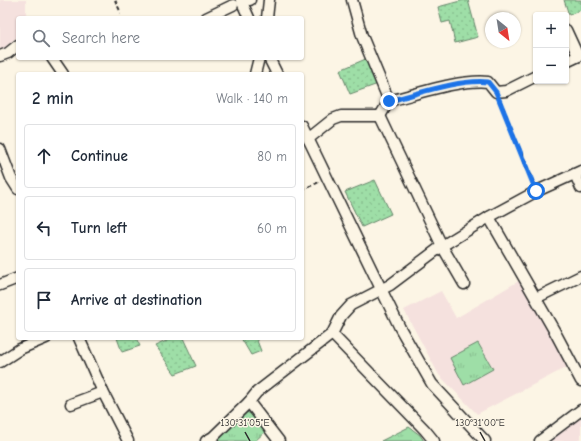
<!DOCTYPE html>
<html lang="en">
<head>
<meta charset="utf-8">
<style>
	body { margin:0; font-family:"Comic Neue",sans-serif; background:#f6f6f7; color:#1f2937 }
	.controls { position:absolute; right:12px; top:12px; display:grid; overflow:hidden; border-radius:4px; box-shadow:0 1px 3px #0004 }
	.controls button { width:36px; height:36px; display:grid; place-items:center; padding:0; border:0; border-bottom:1px solid #e0e1e3; background:#fff; color:#1f2937; font:20px sans-serif }
	.compass { position:absolute; left:485px; top:12px; width:36px; height:36px; border-radius:50%; background:#fff; box-shadow:0 1px 3px #0004; rotate:150deg }
	.stop { position:absolute; width:12px; height:12px; margin:-9px; border:3px solid #1a73e8; border-radius:50%; background:#fff }
	.stop.end { background:#1a73e8; border-color:#fff; box-shadow:0 1px 4px #0008 }
	.list { margin:0; padding:0; list-style:none }
	h2 { display:flex; justify-content:space-between; align-items:center; height:52px; margin:0; padding:0 16px; font-size:17px }
	h2 small { font-size:13px; font-weight:400; color:#747a83 }
	.list li { display:grid; grid-template-columns:26px 1fr auto; gap:12px; align-items:center; box-sizing:border-box; height:64px; margin:0 8px 8px; padding:0 8px; border:1px solid #e0e1e3; border-radius:4px }
	.list b { display:block; font-size:15px; white-space:nowrap }
	.list em { font-size:13px; font-style:normal; color:#747a83 }
	.icon { flex:none; width:22px; height:22px; fill:none; stroke:currentColor; stroke-width:2; stroke-linecap:round; stroke-linejoin:round }
	.map { position:relative; flex:none; width:581px; height:441px; overflow:hidden }
	.search { position:absolute; background:#fff; box-shadow:0 1px 3px #0004; left:16px; top:16px; width:288px; height:44px; display:flex; align-items:center; gap:10px; box-sizing:border-box; padding:0 14px; border-radius:4px; color:#747a83; font-size:15px }
	.panel { position:absolute; background:#fff; box-shadow:0 1px 3px #0004; left:16px; top:72px; width:288px; height:268px; border-radius:4px }
	.map>svg:first-child { display:block }
	.built { fill:#f5e1de }
	.grass { fill:url(#grass-tufts); stroke:#648469 }
	.garden { fill:url(#garden-dots); stroke:#648469 }
	.lines { fill:none; stroke-linecap:round; stroke-linejoin:round }
	.minor-casing { stroke:#2b2b2b; stroke-width:13 }
	.path { stroke:#2b2b2b; stroke-width:2; stroke-dasharray:4 3; stroke-linecap:butt }
	.minor { stroke:#fcf5e5; stroke-width:10 }
	.route { stroke:#1a73e8; stroke-width:5 }
	.ticks { fill:none; stroke:#2b2b2b; stroke-width:1.5 }
	.ticks-label { font-size:10px; text-anchor:middle; fill:#2b2b2b; stroke:#fcf5e5; stroke-width:3; stroke-linejoin:round; paint-order:stroke }
</style>
</head>
<body>
<div class="map">
<svg width="581" height="441" viewBox="0 0 581 441">
	<defs>
		<pattern id="grass-tufts" width="24" height="20" patternUnits="userSpaceOnUse"><rect width="24" height="20" fill="#9edea7"/><path d="M3 7l-1-3M5 7V3M7 7l1-3M15 17l-1-3M17 17v-4M19 17l1-3" fill="none" stroke="#88bf90"/></pattern>
		<pattern id="garden-dots" width="8" height="8" patternUnits="userSpaceOnUse"><rect width="8" height="8" fill="#9edea7"/><path d="M2 2h.1M6 6h.1" fill="none" stroke="#88bf90" stroke-width="1.8" stroke-linecap="round"/></pattern>
	</defs>
	<rect width="100%" height="100%" fill="#fcf5e5"/>
	<filter id="ink" filterUnits="userSpaceOnUse"><feTurbulence type="fractalNoise" baseFrequency=".025" numOctaves="2"/><feDisplacementMap in="SourceGraphic" scale="8" xChannelSelector="R" yChannelSelector="G"/><feConvolveMatrix kernelMatrix="1 2 1 2 8 2 1 2 1" color-interpolation-filters="sRGB"/></filter>
	<g filter="url(#ink)">
		<g class="built">
			<polygon points="0,0 26,0 26,13 25,18 18,18 18,36 3,49 0,50"/>
			<polygon points="522,279 569,366 477,414 439,375 404,310 441,291 456,318"/>
			<polygon points="576,418 579,420 581,418 581,437 578,441 544,441"/>
		</g>
		<g class="grass">
			<polygon points="478,343 493,369 464,385 450,358"/>
			<polygon points="246,412 254,415 266,431 255,441 214,441"/>
			<polygon points="409,427 420,435 424,441 381,441"/>
		</g>
		<g class="garden">
			<polygon points="464,0 468,0 478,37 455,43 450,21 442,23 438,7"/>
			<polygon points="564,0 581,0 581,10 569,15"/>
			<polygon points="368,58 378,84 350,94 340,70"/>
			<polygon points="375,180 391,214 362,227 345,192"/>
			<polygon points="117,338 136,338 140,346 122,352"/>
			<polygon points="173,338 183,338 196,366 175,374 155,346"/>
			<polygon points="241,338 256,338 261,351 251,355"/>
		</g>
		<g class="lines">
			<g class="minor-casing">
				<g id="minor">
					<polyline points="241,0 249,18"/>
					<polyline points="249,0 250,0"/>
					<polyline points="352,0 362,36 389,101 380,116"/>
					<polyline points="206,18 233,5"/>
					<polyline points="267,18 269,0"/>
					<polyline points="566,30 578,56"/>
					<polyline points="0,56 8,53 18,45"/>
					<polyline points="52,58 63,74"/>
					<polyline points="269,58 277,74"/>
					<polyline points="566,62 581,55"/>
					<polyline points="255,74 259,58"/>
					<path d="M389,101C417,94 460,79 488,82L496,92L506,91L536,76"/>
					<polyline points="380,116 442,246 464,284"/>
					<polyline points="302,126 400,328 432,384 485,441"/>
					<polyline points="308,139 333,119 341,116 380,116"/>
					<polyline points="0,149 11,178 18,189"/>
					<polyline points="575,174 581,188"/>
					<polyline points="489,217 555,332 581,381"/>
					<polyline points="0,285 18,278"/>
					<polyline points="536,298 581,276"/>
					<polyline points="332,334 425,430 434,441"/>
					<polyline points="79,338 103,392 128,441"/>
					<polyline points="0,362 20,349 46,338"/>
					<polyline points="249,402 279,441"/>
					<polyline points="71,404 103,392"/>
					<polyline points="206,441 213,437 249,402 257,392 332,334 341,316 351,305 390,285 442,246 489,217 537,191 581,171"/>
					<polyline points="540,441 581,410"/>
				</g>
			</g>
			<g class="path">
				<polyline points="115,0 121,13"/>
				<polyline points="500,101 533,182"/>
				<polyline points="302,190 319,182"/>
			</g>
			<use href="#minor" class="minor"/>
		</g>
	</g>
	<g class="lines" filter="url(#ink)">
		<path class="route" d="M389,101C417,94 459,79 488,82L496,92L536,191"/>
	</g>
	<path class="ticks" d="M245,432L250,441M480,432L485,441"/>
	<g class="ticks-label">
		<text x="245" y="426">130°31'05"E</text>
		<text x="480" y="426">130°31'00"E</text>
	</g>
</svg>
<div class="controls">
<button>+</button>
<button>−</button>
</div>
<svg class="compass" viewBox="-18 -18 36 36"><path d="M0-13l5 13h-10z" fill="#e53935"/><path d="M0 13l5-13h-10z" fill="#747a83"/></svg>
<div class="stop" style="left:536px;top:191px"></div>
<div class="stop end" style="left:389px;top:101px"></div>
<div class="search"><svg class="icon" aria-label="search" viewBox="0 0 24 24"><circle cx="10" cy="10" r="6"/><path d="M15 15l6 6"/></svg>Search here</div>
<section class="panel">
<h2>2 min<small>Walk · 140 m</small></h2>
<ul class="list">
<li><svg class="icon" aria-label="ahead" viewBox="0 0 24 24"><path d="M12 20V5M6 11l6-6 6 6"/></svg><div><b>Continue</b></div><em>80 m</em></li>
<li><svg class="icon" aria-label="left" viewBox="0 0 24 24"><path d="M17 20v-9H6M10 6l-5 5 5 5"/></svg><div><b>Turn left</b></div><em>60 m</em></li>
<li><svg class="icon" aria-label="arrive" viewBox="0 0 24 24"><path d="M6 21V4h12l-3 4 3 4H6"/></svg><div><b>Arrive at destination</b></div></li>
</ul>
</section>
</div>
</body>
</html>
